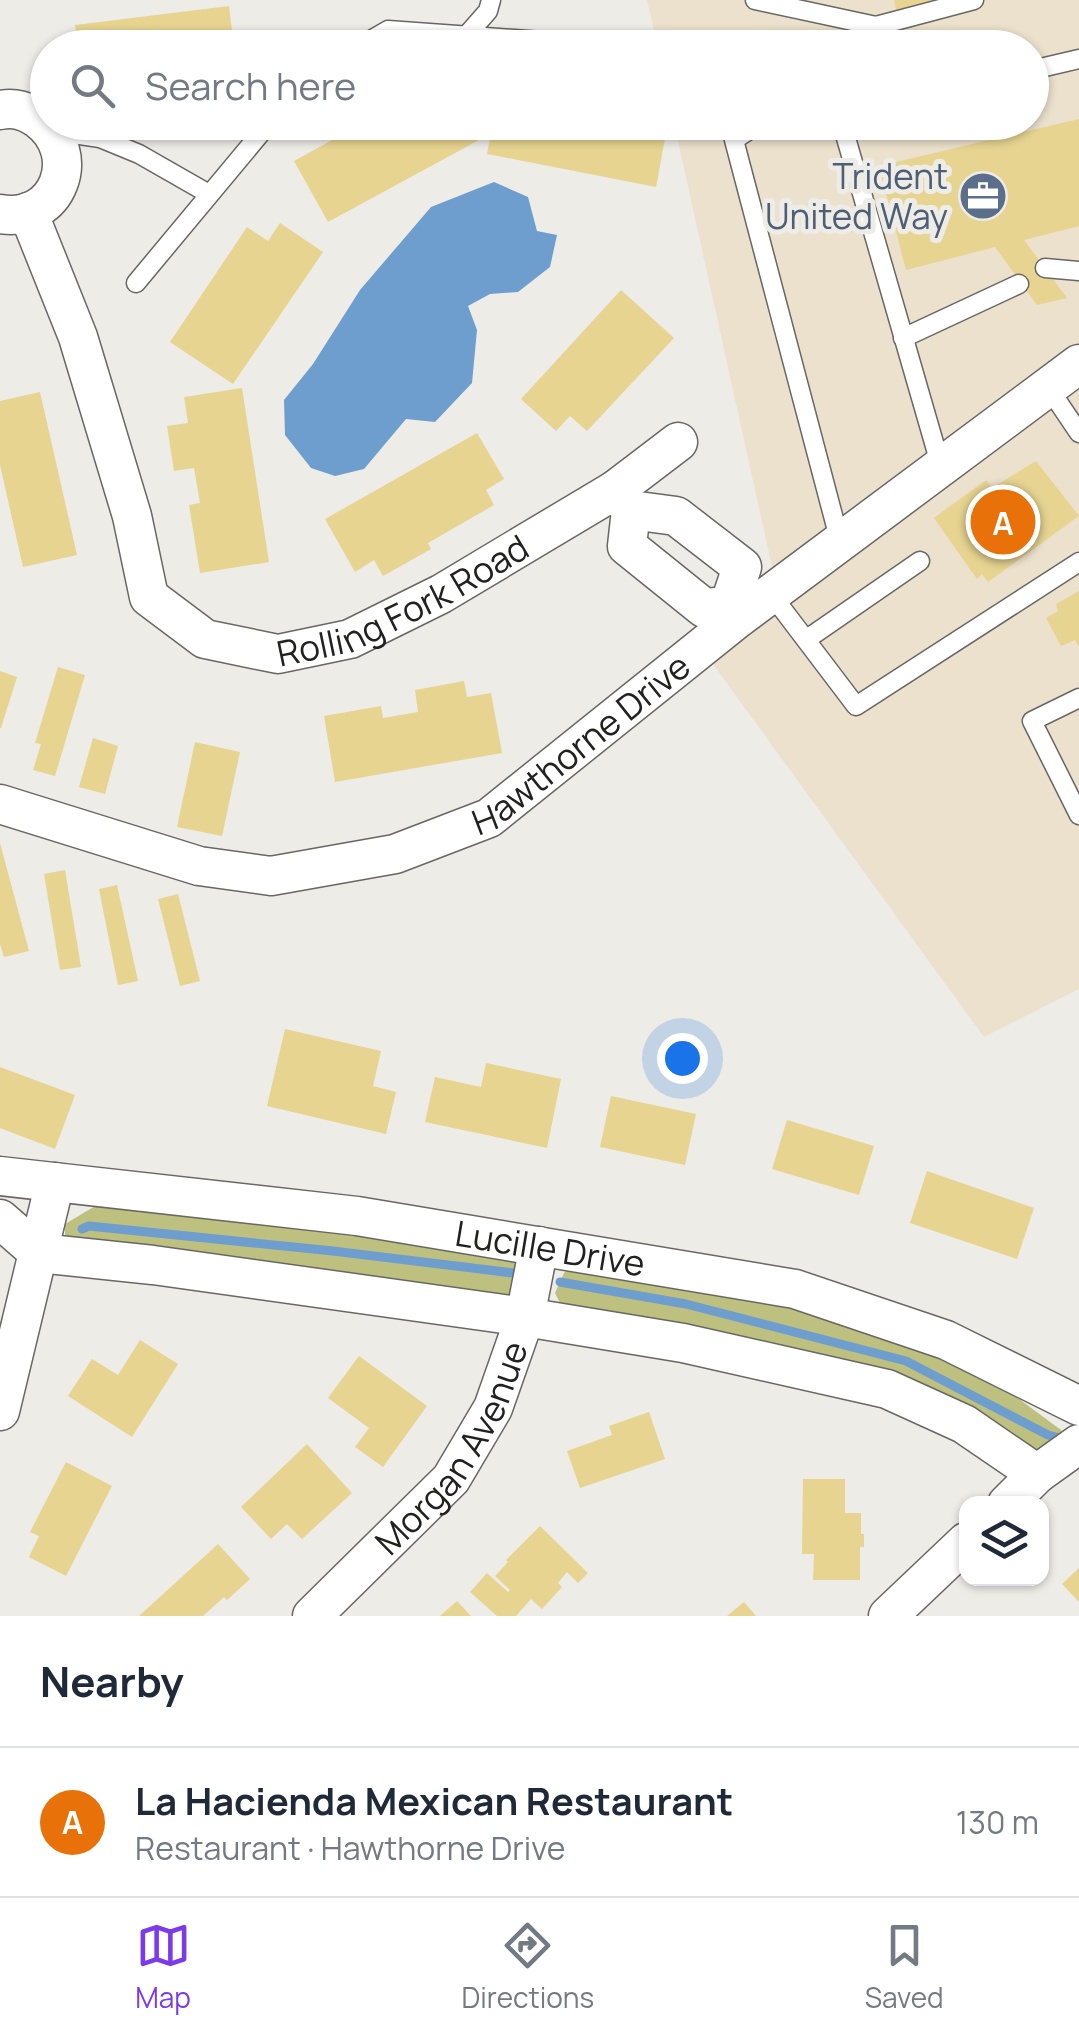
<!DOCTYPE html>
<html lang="en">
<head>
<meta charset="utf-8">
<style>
	body { margin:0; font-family:Manrope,sans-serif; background:#f2f2f3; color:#1f2937 }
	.controls { position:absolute; right:30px; bottom:30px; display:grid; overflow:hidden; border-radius:20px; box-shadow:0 2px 8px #0004 }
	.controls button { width:90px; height:90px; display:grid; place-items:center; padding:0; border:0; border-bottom:2px solid #e0e1e3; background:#fff; color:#1f2937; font:50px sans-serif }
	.you { position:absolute; left:682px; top:1058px; width:35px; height:35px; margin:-25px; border:8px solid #fff; border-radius:50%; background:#1a73e8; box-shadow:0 0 0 15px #1a73e833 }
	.badge { display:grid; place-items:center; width:65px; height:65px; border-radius:50%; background:#7c3aed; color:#fff; font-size:32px; font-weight:700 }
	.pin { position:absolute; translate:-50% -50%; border:5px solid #fff; box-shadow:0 2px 10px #0006 }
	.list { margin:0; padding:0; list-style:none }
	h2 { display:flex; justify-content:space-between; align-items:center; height:130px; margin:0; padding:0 40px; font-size:42px }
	h2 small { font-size:32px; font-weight:400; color:#747a83 }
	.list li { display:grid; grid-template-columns:65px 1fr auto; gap:30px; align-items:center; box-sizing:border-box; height:150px; padding:0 40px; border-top:2px solid #e0e1e3 }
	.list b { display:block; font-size:38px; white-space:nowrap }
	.list p { margin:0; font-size:32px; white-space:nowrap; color:#747a83 }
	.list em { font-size:32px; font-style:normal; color:#747a83 }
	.icon { flex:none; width:55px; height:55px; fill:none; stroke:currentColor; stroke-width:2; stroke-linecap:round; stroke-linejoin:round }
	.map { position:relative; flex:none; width:1079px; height:1616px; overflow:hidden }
	.search { position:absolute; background:#fff; box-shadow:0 2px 8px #0004; left:30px; right:30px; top:30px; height:110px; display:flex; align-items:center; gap:25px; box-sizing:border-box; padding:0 35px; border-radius:55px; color:#747a83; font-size:38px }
	.sheet { height:280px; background:#fff }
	nav { display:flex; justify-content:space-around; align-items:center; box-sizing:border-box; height:140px; border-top:2px solid #e0e1e3; background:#fff; font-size:28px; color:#747a83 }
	nav a { display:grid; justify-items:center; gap:5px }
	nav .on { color:#7c3aed }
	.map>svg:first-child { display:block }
	.commercial { fill:#ebe1cc }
	.green { fill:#bdc07e }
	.water { fill:#6e9ece }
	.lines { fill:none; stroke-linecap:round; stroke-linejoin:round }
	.stream { stroke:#6e9ece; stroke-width:9 }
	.building { fill:#e7d491 }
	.lane-casing { stroke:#686763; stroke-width:21 }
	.street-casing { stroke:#686763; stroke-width:41 }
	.lane { stroke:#fff; stroke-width:18 }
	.street { stroke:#fff; stroke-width:38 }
	.labels { text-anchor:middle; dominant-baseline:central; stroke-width:10; stroke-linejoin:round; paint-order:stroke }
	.service-label { font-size:35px; fill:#4e5e75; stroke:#edece7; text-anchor:end }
	.street-label { font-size:35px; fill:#21211f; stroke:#edece7 }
</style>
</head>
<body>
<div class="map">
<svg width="1079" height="1616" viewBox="0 0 1079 1616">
	<rect width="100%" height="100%" fill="#edece7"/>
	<polygon class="commercial" points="647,0 1079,0 1079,989 984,1037 702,649 777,589 674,123 1032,122 1032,48 658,47"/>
	<g class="green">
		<polygon points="97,1205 133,1205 513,1255 523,1260 511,1303 65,1247 65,1224"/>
		<polygon points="571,1266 816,1310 928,1349 996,1382 1061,1430 1064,1437 1040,1455 563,1309 555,1293 564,1273"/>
	</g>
	<polygon class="water" points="494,182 528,197 537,231 557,235 550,267 518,292 490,294 468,306 477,330 472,383 435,422 406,419 364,469 335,476 311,468 285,435 284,400 313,364 360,290 431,207"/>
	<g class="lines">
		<g class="stream">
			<polyline points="82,1229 89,1226 333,1251 513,1273"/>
			<polyline points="560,1282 686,1304 906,1361 1048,1435 1067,1440"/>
		</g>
	</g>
	<g class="building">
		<polygon points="894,0 931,0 931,1 896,10"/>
		<polygon points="229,6 234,48 78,48 75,25"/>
		<polygon points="1079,119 1079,226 1024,240 1067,298 1037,305 995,247 906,270 879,166"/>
		<polygon points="365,122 469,122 479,140 328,222 294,161"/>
		<polygon points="493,122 648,122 667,128 656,187 487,154"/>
		<polygon points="280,223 323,252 233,384 170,342 247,227 268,241"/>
		<polygon points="621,290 674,338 587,431 570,416 556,431 521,399"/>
		<polygon points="242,388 269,562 200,573 189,505 200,503 194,468 174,471 167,426 188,423 184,397"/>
		<polygon points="40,392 77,555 23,567 0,465 0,401"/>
		<polygon points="477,433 504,479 486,490 494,505 428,543 431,549 383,576 374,560 355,572 325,519"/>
		<polygon points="1036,461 1079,516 988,582 982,574 977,579 934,518 986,480 992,488"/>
		<polygon points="1079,591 1079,647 1075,640 1061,646 1046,618 1058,611 1056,604"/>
		<polygon points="58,667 85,675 55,776 33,770 41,744 35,743"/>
		<polygon points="0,671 17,677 1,728 0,728"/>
		<polygon points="464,681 467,697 491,693 502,753 335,782 324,716 381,706 383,718 418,712 415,690"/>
		<polygon points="93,738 118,746 105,794 79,787"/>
		<polygon points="195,742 240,752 222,836 177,827"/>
		<polygon points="0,843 29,951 4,957 0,944"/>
		<polygon points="65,870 81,967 60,970 44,874"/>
		<polygon points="117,885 138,981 118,985 99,889"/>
		<polygon points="178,894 200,981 180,986 158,899"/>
		<polygon points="285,1029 381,1051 373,1086 396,1092 386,1134 267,1106"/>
		<polygon points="486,1063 561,1079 547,1148 425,1122 435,1077 481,1087"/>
		<polygon points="0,1067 75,1095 55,1149 0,1128"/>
		<polygon points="611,1096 696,1114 685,1165 600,1147"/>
		<polygon points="787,1120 874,1146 859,1195 772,1169"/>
		<polygon points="927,1171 1034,1208 1017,1259 910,1223"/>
		<polygon points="140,1340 178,1364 132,1437 68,1396 92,1359 118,1375"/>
		<polygon points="359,1356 427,1406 383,1467 355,1447 369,1428 328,1398"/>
		<polygon points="649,1412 665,1459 580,1488 567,1451 612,1435 609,1426"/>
		<polygon points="307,1444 352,1493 302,1539 287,1524 271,1539 241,1507"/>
		<polygon points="66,1462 112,1486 66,1576 29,1557 39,1536 30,1532"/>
		<polygon points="803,1479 845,1479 845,1513 861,1513 861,1534 864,1534 864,1547 860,1547 860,1580 813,1580 814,1554 802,1554"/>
		<polygon points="540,1526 588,1573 578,1583 567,1572 558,1583 562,1587 542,1609 531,1599 516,1616 497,1616 470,1592 487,1573 508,1592 510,1590 495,1576 508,1562 506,1560"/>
		<polygon points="218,1544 250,1579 227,1600 224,1597 203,1616 139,1616"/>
		<polygon points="1079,1568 1079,1602 1062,1584"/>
		<polygon points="457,1601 471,1616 440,1616"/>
		<polygon points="744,1602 756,1616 727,1616"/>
	</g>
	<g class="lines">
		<g class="lane-casing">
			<g id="lane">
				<polyline points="755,0 876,26 974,0"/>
				<polyline points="466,36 488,11 491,0"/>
				<polyline points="357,48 388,30 599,45"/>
				<polyline points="1032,70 1079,59"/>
				<polyline points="788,122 754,127 734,140 840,542"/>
				<polyline points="845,122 846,138 941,467"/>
				<polyline points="54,131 100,138 139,154 209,194"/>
				<polyline points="1045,268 1079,271"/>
				<polyline points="136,283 270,122"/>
				<polyline points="903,338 1019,284"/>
				<polyline points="1048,387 1079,433"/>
				<polyline points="771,594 856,706 1079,562"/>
				<polyline points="807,639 920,561"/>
				<polyline points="1079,698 1032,721 1079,815"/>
			</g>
		</g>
		<g class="street-casing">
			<g id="street">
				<path d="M0,110C15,107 26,111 38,119C85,154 58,224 0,214"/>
				<path id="s1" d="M28,212L78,337L132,516L149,597L205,639L278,654L350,639L441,594L615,490L678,442"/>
				<polyline points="615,490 631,510 627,546 704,608 729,606"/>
				<polyline points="631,510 676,516 742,567 729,606"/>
				<path id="s2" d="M0,804L199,866L271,876L395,854L489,818L737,619L1079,364"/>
				<path id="s3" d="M0,1176L357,1216L795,1289L946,1340L1079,1406"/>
				<polyline points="0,1219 39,1253 153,1265 525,1317 683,1343 887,1389 964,1424 1037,1474"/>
				<polyline points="0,1411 55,1182"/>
				<polyline points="1007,1504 1037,1474 1079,1444"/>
				<path id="s4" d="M312,1616L451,1479L493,1408L525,1317L539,1246"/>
				<polyline points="888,1616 966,1542"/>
			</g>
		</g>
		<use href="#lane" class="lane"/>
		<use href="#street" class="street"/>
	</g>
	<defs>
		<g id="office-disc" transform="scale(2.5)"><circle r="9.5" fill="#5c6f8a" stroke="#edece7"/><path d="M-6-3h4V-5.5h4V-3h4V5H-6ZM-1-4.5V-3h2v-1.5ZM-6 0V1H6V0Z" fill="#fff"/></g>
	</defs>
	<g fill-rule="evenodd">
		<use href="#office-disc" x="983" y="196"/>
	</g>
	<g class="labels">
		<g class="service-label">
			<text x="948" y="176">Trident<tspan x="948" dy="40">United Way</tspan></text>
		</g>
		<g class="street-label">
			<text stroke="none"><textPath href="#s1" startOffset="685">Rolling Fork Road</textPath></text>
			<text stroke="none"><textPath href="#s2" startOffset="625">Hawthorne Drive</textPath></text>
			<text stroke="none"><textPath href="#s3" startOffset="555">Lucille Drive</textPath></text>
			<text stroke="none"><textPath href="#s4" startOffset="222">Morgan Avenue</textPath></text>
		</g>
	</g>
</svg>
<div class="controls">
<button><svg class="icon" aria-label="layers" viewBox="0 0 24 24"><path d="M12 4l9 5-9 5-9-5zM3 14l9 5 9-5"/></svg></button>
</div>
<div class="you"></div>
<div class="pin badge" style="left:1003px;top:522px;background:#e8710a">A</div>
<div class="search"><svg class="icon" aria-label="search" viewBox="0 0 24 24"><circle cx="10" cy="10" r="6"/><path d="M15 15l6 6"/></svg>Search here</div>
</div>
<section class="sheet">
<h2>Nearby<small></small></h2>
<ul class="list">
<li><span class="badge" style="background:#e8710a">A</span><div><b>La Hacienda Mexican Restaurant</b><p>Restaurant · Hawthorne Drive</p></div><em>130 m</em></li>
</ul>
</section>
<nav>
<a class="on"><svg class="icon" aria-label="map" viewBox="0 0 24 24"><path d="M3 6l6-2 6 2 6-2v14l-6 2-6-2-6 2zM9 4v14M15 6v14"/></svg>Map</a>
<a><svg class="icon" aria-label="directions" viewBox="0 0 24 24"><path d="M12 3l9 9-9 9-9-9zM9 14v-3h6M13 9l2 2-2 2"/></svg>Directions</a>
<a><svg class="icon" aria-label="saved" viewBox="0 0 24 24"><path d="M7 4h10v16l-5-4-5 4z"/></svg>Saved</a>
</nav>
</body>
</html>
